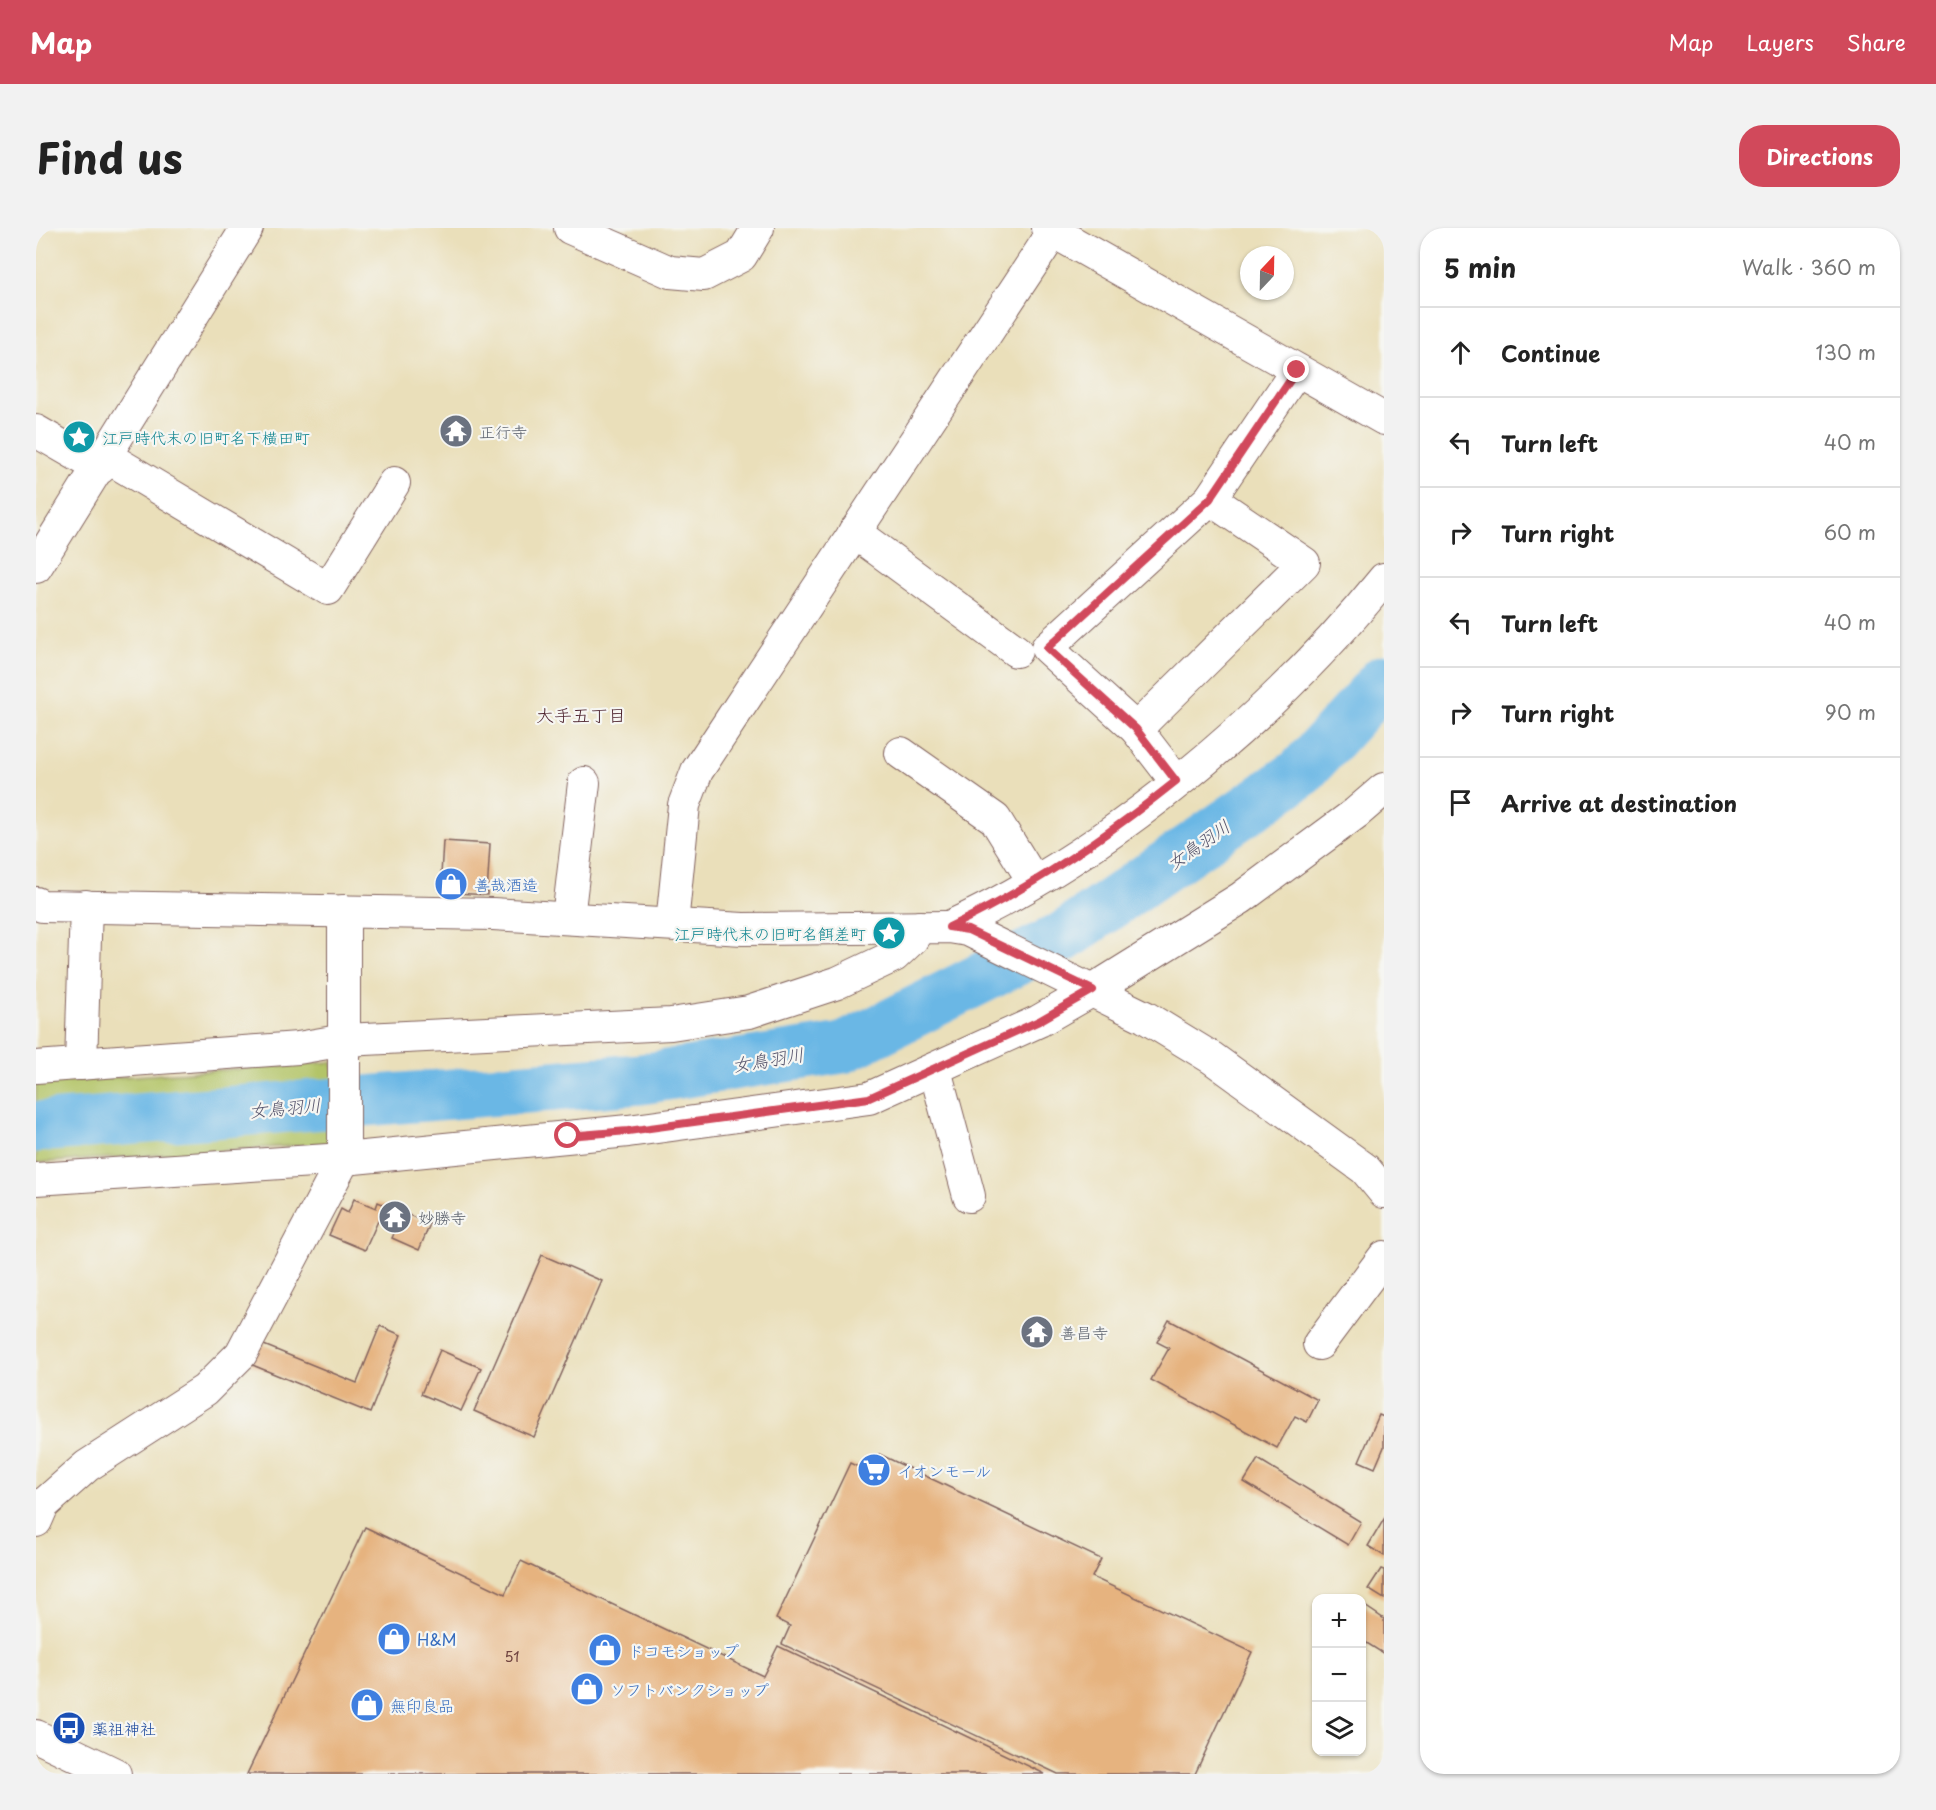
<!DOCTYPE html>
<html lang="en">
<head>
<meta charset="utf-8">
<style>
	body { margin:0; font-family:"Playpen Sans","Klee One",sans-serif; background:#f2f2f2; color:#222 }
	.controls { position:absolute; right:18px; bottom:18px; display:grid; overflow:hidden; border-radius:12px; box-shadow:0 2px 4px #0004 }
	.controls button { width:54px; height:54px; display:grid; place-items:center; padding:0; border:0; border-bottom:2px solid #e0e0e0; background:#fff; color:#222; font:30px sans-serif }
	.compass { position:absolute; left:1204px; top:18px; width:54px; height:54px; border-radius:50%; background:#fff; box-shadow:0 2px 4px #0004; rotate:22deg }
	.stop { position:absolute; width:18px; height:18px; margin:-14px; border:4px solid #d1495b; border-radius:50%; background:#fff }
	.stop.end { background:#d1495b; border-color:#fff; box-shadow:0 2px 6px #0008 }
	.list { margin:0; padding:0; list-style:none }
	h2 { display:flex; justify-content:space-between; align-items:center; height:78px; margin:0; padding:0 24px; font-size:26px }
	h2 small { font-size:20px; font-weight:400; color:#767676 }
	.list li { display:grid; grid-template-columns:39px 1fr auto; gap:18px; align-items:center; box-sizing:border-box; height:90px; padding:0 24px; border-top:2px solid #e0e0e0 }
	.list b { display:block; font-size:22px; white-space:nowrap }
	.list em { font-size:20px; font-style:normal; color:#767676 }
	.icon { flex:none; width:33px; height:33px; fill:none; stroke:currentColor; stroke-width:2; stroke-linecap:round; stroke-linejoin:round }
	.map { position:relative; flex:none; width:1348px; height:1546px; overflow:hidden; border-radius:24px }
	header { display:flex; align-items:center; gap:36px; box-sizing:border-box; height:84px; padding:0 30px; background:#d1495b; color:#fff }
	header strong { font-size:28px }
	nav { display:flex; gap:33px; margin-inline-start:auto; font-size:21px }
	.intro { display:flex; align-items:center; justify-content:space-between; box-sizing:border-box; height:144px; padding:0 36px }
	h1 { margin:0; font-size:42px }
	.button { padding:15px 27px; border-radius:24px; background:#d1495b; color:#fff; font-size:21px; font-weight:700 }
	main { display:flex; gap:36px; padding:0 36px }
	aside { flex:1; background:#fff; border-radius:24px; box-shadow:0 2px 4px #0004 }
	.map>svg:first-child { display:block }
	.green { fill:#b3c467; stroke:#7e7249; stroke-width:1.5 }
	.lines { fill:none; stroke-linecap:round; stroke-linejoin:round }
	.river { stroke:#6bb7e5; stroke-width:51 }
	.building { fill:#e6b37f }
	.minor-casing { stroke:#82625d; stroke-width:34 }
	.minor { stroke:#fff; stroke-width:32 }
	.route { stroke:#d1495b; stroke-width:8 }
	.labels { text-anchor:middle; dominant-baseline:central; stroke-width:4.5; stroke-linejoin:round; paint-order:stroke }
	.number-label { font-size:14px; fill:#714440 }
	.worship-label { font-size:16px; fill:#5b616d; stroke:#f6f6f2; text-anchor:start }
	.culture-label { font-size:16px; fill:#0d838f; stroke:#f6f6f2; text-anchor:start }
	.shop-label { font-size:16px; fill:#366cbe; stroke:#f6f6f2; text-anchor:start }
	.transit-label { font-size:16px; fill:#164399; stroke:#f6f6f2; text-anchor:start }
	.neighbourhood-label { font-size:18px; fill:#4a1f2b; stroke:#f6f6f2 }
	.water-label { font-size:18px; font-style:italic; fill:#56546c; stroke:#f6f6f2 }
</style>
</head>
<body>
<header>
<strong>Map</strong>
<nav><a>Map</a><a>Layers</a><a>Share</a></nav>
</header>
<div class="intro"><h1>Find us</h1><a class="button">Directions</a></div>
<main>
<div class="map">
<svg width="1348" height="1546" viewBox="0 0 1348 1546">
	<rect width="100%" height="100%" fill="#f6f6f2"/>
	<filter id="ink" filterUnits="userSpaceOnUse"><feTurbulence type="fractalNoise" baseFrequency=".0167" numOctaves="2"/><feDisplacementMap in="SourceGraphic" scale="12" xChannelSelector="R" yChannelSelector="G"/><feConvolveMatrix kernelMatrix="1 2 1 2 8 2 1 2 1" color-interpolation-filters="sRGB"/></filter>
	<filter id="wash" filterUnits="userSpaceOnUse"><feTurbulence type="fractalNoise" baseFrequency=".008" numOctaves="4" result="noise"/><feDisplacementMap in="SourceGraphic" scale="24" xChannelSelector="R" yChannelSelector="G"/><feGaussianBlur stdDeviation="1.35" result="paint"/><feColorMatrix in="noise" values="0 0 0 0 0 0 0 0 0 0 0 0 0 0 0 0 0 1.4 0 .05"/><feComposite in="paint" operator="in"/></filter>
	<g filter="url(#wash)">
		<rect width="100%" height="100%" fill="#eadfba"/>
		<g class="green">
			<polygon points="296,834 302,870 0,889 0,855"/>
			<polygon points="300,884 301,915 0,935 0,905"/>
		</g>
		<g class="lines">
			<polyline class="river" points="0,899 605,851 807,820 1027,709 1264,545 1348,452"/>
		</g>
		<g id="blocks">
			<g class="building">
				<polygon points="407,613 454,616 451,667 404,664"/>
				<polygon points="318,971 340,980 342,974 394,996 383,1022 356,1010 360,1001 342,993 329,1022 293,1007 305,981 312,985"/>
				<polygon points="506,1027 566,1053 498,1209 438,1183"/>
				<polygon points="1133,1092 1282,1172 1271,1194 1259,1188 1241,1220 1115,1152 1133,1120 1121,1114"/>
				<polygon points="344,1098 365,1107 334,1185 214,1136 223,1115 321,1155"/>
				<polygon points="404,1122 445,1140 425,1183 385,1166"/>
				<polygon points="1343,1187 1348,1189 1348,1219 1339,1240 1323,1233"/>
				<polygon points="843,1226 1065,1331 1056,1349 1216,1424 1159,1546 1022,1546 746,1416 754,1398 740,1391 814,1235 835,1245"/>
				<polygon points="1222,1231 1325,1294 1312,1317 1208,1254"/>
				<polygon points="1348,1291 1348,1328 1332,1318"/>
				<polygon points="329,1299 469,1366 485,1333 727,1448 742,1418 1009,1546 211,1546"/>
				<polygon points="1345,1341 1348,1342 1348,1371 1332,1361"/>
				<polygon points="1326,1376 1348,1391 1348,1426 1326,1412"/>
			</g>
		</g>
	</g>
	<g filter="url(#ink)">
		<use href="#blocks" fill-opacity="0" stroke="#82625d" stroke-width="1.5"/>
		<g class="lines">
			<g class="minor-casing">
				<g id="minor">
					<polyline points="534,0 634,44 668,47 705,28 722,0"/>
					<polyline points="1011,0 1348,191"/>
					<polyline points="0,203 64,240"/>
					<polyline points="71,229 292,361 358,255"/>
					<polyline points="818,304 980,423"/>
					<polyline points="0,339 211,0"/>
					<polyline points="1100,501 1268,335 1174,271"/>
					<polyline points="865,525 959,591 998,654"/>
					<polyline points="1140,553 1100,501 1011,420 1174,271 1261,142"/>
					<polyline points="0,675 6,678 457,686 707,701 913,699 932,702 1109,789 1176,830 1329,941 1348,964"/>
					<polyline points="532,690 548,555"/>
					<polyline points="636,696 648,577 661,543 1020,0"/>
					<path d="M913,699C1071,627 1239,486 1348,351"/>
					<polyline points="45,836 50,678"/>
					<polyline points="0,839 262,820 309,812 635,796 713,784 801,755 858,728 876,711 884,699"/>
					<polyline points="899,842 933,968"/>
					<polyline points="0,951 308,931 592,903 833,870 1003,793 1057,762 1205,670 1320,585 1348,561"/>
					<polyline points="1283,1116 1348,1029"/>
					<polyline points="0,1293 7,1277 51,1238 169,1162 205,1126 308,931 308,683"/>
					<polyline points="0,1508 79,1546"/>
				</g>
			</g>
			<use href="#minor" class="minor"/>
		</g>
	</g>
	<g class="lines" filter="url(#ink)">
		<path class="route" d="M532,908L592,903L833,870L1003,793L1057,762L932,702L913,699C994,661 1070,609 1140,553L1100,501L1011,420L1174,271L1261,142"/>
	</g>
	<defs>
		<g id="temple-disc" transform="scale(1.725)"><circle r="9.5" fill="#6b7280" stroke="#f6f6f2"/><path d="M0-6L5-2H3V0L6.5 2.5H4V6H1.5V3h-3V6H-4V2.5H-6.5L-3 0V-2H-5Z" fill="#fff"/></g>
		<g id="sight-disc" transform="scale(1.725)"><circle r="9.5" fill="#0f9aa8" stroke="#f6f6f2"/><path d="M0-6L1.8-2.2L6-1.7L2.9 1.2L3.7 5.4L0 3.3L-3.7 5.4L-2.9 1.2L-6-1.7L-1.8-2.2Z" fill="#fff"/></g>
		<g id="shop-disc" transform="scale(1.725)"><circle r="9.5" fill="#3f7fe0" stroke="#f6f6f2"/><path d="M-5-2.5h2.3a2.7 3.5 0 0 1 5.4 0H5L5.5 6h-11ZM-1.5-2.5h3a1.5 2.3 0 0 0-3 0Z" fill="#fff"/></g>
		<g id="supermarket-disc" transform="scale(1.725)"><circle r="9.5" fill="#3f7fe0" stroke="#f6f6f2"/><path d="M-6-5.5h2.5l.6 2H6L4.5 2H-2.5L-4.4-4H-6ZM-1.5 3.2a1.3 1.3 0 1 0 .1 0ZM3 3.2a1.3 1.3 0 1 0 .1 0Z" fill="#fff"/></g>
		<g id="bus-disc" transform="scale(1.725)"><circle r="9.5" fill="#1a4fb4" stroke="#f6f6f2"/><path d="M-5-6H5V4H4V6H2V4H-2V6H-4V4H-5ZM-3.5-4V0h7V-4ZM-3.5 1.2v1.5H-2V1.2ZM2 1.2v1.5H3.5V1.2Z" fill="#fff"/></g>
	</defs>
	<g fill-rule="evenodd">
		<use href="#temple-disc" x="420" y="203"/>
		<use href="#sight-disc" x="43" y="209"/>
		<use href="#shop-disc" x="415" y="656"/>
		<use href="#sight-disc" x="853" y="705"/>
		<use href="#temple-disc" x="359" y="989"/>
		<use href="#temple-disc" x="1001" y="1104"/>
		<use href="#supermarket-disc" x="838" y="1242"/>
		<use href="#shop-disc" x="358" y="1411"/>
		<use href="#shop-disc" x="569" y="1422"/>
		<use href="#shop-disc" x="551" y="1461"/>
		<use href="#shop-disc" x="331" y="1477"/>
		<use href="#bus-disc" x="33" y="1500"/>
	</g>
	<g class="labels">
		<g class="number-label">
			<text x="476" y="1428">51</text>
		</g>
		<g class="worship-label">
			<text x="443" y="203">正行寺</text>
			<text x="382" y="989">妙勝寺</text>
			<text x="1024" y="1104">善昌寺</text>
		</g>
		<g class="culture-label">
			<text x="66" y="209">江戸時代末の旧町名下横田町</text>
			<text x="830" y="705" text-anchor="end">江戸時代末の旧町名餌差町</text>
		</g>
		<g class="shop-label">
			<text x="438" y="656">善哉酒造</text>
			<text x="861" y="1242">イオンモール</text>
			<text x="381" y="1411">H&amp;M</text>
			<text x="592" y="1422">ドコモショップ</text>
			<text x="574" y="1461">ソフトバンクショップ</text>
			<text x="354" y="1477">無印良品</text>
		</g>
		<g class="transit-label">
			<text x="56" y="1500">薬祖神社</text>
		</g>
		<g class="neighbourhood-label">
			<text x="545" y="486">大手五丁目</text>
		</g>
		<g class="water-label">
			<text transform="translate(1162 616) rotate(-35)">女鳥羽川</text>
			<text transform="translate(732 831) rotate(-9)">女鳥羽川</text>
			<text transform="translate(249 879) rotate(-5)">女鳥羽川</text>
		</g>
	</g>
</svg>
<div class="controls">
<button>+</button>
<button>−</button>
<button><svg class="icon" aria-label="layers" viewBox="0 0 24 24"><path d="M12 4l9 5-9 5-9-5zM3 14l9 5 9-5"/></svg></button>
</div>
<svg class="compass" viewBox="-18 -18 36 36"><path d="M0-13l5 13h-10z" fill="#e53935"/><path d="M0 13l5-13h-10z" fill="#767676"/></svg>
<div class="stop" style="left:532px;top:908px"></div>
<div class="stop end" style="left:1261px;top:142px"></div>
</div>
<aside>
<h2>5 min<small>Walk · 360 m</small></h2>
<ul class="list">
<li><svg class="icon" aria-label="ahead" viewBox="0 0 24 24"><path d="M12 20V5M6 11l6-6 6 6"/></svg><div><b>Continue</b></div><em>130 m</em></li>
<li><svg class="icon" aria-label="left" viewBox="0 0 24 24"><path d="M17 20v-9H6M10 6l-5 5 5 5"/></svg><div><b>Turn left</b></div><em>40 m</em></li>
<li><svg class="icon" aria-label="right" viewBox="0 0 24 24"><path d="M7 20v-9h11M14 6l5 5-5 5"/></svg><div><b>Turn right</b></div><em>60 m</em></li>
<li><svg class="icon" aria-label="left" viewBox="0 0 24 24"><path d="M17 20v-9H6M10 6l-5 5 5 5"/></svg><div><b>Turn left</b></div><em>40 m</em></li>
<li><svg class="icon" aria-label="right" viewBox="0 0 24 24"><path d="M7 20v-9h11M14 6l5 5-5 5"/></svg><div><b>Turn right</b></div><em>90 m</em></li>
<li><svg class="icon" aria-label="arrive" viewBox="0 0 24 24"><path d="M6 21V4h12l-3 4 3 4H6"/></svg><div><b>Arrive at destination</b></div></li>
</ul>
</aside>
</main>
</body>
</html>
